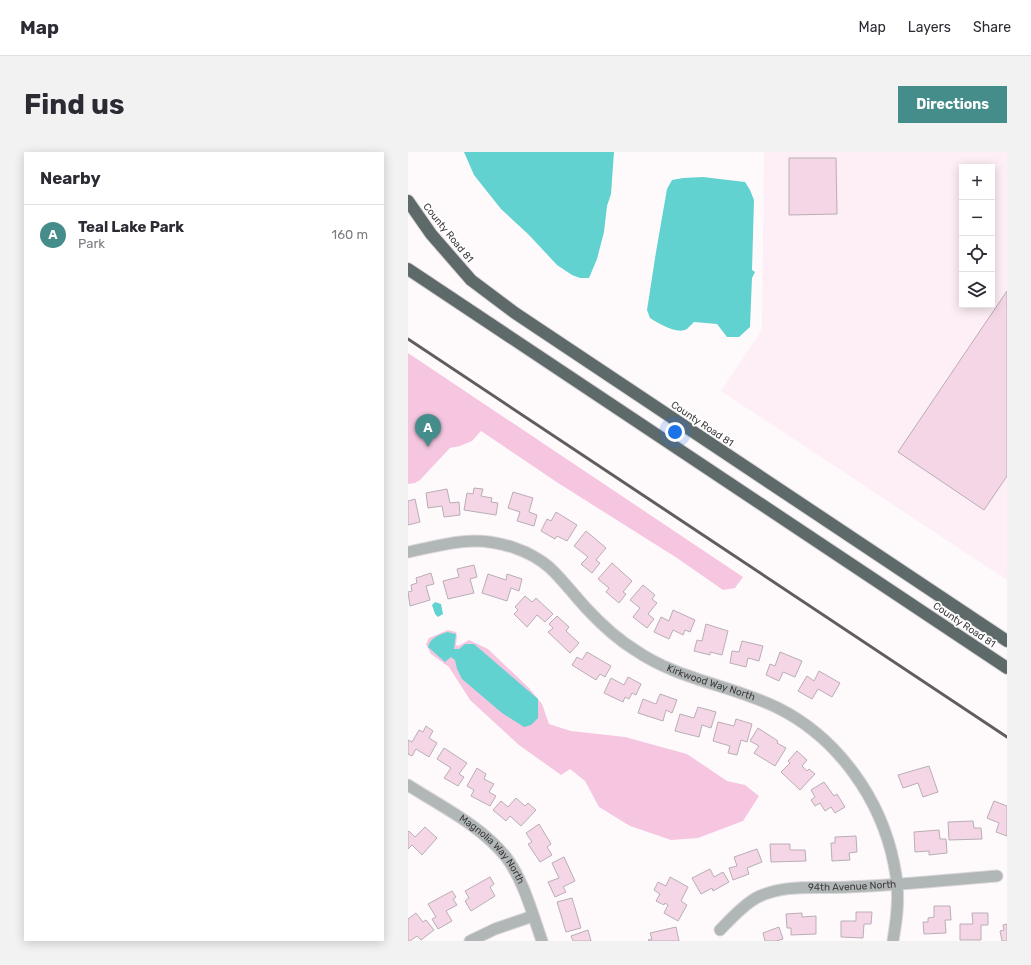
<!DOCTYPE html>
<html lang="en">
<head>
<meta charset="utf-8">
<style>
	body { margin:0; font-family:Rubik,sans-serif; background:#f2f2f3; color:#2b2b33 }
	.controls { position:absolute; right:12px; top:12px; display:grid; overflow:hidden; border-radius:0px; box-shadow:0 2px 10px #0003 }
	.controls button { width:36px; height:36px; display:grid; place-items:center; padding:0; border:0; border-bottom:1px solid #e1e1e2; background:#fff; color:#2b2b33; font:20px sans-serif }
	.you { position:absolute; left:267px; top:280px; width:14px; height:14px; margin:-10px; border:3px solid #fff; border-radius:50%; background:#1a73e8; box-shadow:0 0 0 6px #1a73e833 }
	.badge { display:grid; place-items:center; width:26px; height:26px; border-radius:50%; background:#458d8b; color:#fff; font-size:13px; font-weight:700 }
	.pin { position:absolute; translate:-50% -33px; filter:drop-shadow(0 1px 2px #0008) }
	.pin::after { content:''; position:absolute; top:21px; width:14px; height:12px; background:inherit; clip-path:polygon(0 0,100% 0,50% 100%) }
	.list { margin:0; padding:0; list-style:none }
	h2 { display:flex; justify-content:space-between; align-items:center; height:52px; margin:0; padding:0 16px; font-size:17px }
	h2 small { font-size:13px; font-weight:400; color:#7c7c81 }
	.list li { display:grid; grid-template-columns:26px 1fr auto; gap:12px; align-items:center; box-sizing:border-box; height:60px; padding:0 16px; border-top:1px solid #e1e1e2 }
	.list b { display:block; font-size:15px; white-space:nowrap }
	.list p { margin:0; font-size:13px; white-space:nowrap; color:#7c7c81 }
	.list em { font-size:13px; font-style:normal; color:#7c7c81 }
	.icon { flex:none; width:22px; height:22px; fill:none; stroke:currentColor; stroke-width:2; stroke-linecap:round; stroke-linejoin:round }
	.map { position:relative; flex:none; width:599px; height:789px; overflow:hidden; border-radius:0px }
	header { display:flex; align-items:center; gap:24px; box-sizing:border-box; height:56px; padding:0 20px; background:#fff; border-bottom:1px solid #e1e1e2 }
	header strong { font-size:19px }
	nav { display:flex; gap:22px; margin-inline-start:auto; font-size:14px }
	.intro { display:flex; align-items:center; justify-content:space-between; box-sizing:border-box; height:96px; padding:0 24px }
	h1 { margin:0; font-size:28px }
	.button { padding:10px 18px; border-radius:0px; background:#458d8b; color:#fff; font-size:14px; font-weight:700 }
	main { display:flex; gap:24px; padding:0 24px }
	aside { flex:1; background:#fff; border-radius:0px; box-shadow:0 2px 10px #0003 }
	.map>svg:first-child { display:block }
	.built { fill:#feeef6; fill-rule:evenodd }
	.green { fill:#f6c6e0 }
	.water { fill:#61d2d0 }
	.building { fill:#f5d6e6; stroke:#b9aeb4 }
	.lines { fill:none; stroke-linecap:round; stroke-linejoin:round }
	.minor-casing { stroke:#dbd7d9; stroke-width:13 }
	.highway-casing { stroke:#dbd7d9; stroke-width:14 }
	.minor { stroke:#b1b7b7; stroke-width:11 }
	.highway { stroke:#5e6a69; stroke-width:12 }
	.rail { stroke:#615d5f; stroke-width:3 }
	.labels { text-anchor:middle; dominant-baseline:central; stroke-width:3.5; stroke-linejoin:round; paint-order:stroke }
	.street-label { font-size:10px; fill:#3d393b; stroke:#fff }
</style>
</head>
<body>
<header>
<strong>Map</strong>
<nav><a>Map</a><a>Layers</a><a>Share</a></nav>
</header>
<div class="intro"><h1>Find us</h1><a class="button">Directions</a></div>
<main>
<aside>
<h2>Nearby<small></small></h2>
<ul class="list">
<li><span class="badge">A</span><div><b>Teal Lake Park</b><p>Park</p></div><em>160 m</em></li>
</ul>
</aside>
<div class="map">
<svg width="599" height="789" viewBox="0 0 599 789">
	<rect width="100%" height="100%" fill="#fefafc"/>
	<path class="built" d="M356,0H599V428L313,239L354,178ZM554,15H584V153H554Z"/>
	<g class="green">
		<polygon points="0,201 335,425 327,436 315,438 269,406 150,331 73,279 64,289 52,294 42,296 12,328 7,331 0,332"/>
		<polygon points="40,478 48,480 49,484 48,493 50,494 61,488 80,497 121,536 134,552 141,572 163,579 217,585 279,602 319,629 337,633 351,644 335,669 290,686 263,688 222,674 191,655 177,629 162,617 153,623 111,593 62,548 41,515 23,502 18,492 21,486"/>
	</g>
	<g class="water">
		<polygon points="56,0 206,0 203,42 199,54 196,80 189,107 181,126 172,126 164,123 149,113 121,83 93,57 66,23"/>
		<path d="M295,25L337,30L342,38L346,48L344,118L347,120L344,126L342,175L331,185H319L309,172L286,170C284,172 281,175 279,177C269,183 250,171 242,166L239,158L248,100L259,37L264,28L275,26Z"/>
		<polygon points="27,450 33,452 35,462 30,465 27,462 24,453"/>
		<path d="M39,480L48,482L46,497H51L57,492H66L130,547V566L123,573L116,575L94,561L54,527L49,517L47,508L43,505L37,510L20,495C23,485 31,483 39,480Z"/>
	</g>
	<g class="building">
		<polygon points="381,6 428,6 429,62 381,63"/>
		<polygon points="599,139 599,324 576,358 490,300"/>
		<polygon points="66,336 75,337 73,344 84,346 83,350 90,351 88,363 56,358 59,341 65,342"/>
		<polygon points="39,337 42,351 51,350 52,363 36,365 34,354 20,356 18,341"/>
		<polygon points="105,340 125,346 121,360 129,363 126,374 109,369 112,360 100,356"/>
		<polygon points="7,347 12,370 0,373 0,349"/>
		<polygon points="148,360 169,373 159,389 149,384 147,387 133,379 139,367 143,369"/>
		<polygon points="178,379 198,396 188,408 192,411 184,421 173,412 180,405 166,394"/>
		<polygon points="204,411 224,429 215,440 218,442 211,451 198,440 201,436 190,427"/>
		<polygon points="66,413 69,425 62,427 66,441 40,447 35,429 51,425 49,417"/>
		<polygon points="23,421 26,432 18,434 22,448 2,454 0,440 4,439 3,433 9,431 8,426"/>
		<polygon points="80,422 98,428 99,422 114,427 111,439 103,436 99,449 74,441"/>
		<polygon points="235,433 247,443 244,447 249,451 240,462 246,467 239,476 225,465 232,456 222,448"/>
		<polygon points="117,444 124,450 128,446 145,462 137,470 129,463 119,475 106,462 110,458 107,455"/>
		<polygon points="265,458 287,468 282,480 277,478 275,483 265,478 261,487 246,480 253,465 261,469"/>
		<polygon points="149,464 161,475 158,479 171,491 162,501 140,480 145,476 141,472"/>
		<polygon points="298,472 320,479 314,503 302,500 302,503 286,499 289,488 294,489"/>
		<polygon points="334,489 355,494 351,509 340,506 338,515 322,511 324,499 331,500"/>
		<polygon points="179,500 203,514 197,525 192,522 188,528 164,513 169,505 174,508"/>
		<polygon points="372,500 394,509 387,525 375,520 371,529 358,523 362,512 367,514"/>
		<polygon points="411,519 432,531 424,545 410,537 404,547 390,539 399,524 406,529"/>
		<polygon points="220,525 233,532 228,543 224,541 221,547 217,545 215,550 196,541 203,526 216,533"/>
		<polygon points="252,542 269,548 264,561 258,558 255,569 230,561 235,547 248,552"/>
		<polygon points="290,555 308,560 303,576 294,573 291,585 267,579 272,562 286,566"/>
		<polygon points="328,567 344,572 339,590 333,588 329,603 320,601 322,594 305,589 310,570 326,574"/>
		<polygon points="18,574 25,579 21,586 29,591 21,605 8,597 4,604 0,602 0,588 4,590 11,578 15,580"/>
		<polygon points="350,576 370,589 369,591 378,596 367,614 346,601 351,594 342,589"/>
		<polygon points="36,596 59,611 51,622 56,625 50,634 36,626 43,616 29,607"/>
		<polygon points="389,599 399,608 394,614 399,619 401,617 407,622 392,638 373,620 382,611 380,609"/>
		<polygon points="521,614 530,640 515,645 510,631 495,636 490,623"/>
		<polygon points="69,616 78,622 76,627 86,632 81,640 88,644 82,654 63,644 66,638 59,634"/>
		<polygon points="416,630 426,644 429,642 437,655 427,661 423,655 417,659 412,651 407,654 403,648 407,645 403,638"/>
		<polygon points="108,646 117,654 120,651 128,658 113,674 102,664 98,669 85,658 93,649 100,655"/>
		<polygon points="586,649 599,654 599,684 588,680 591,671 579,666"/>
		<polygon points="565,669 566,676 573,676 574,687 541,688 540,670"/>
		<polygon points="131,672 143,692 139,695 144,703 132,710 120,692 124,690 118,681"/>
		<polygon points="17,675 29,686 14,703 4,693 0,697 0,680 1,679 7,685"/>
		<polygon points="531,678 532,687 538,687 539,701 521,703 521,699 507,700 506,680"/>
		<polygon points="448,684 449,700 441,701 442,708 424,709 423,691 427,691 427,685"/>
		<polygon points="362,692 382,692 382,698 397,698 398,709 363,710"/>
		<polygon points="349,697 354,710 339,716 341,722 325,728 321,716 329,714 326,705"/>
		<polygon points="156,705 167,729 155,735 158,740 147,745 140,730 151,726 144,711"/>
		<polygon points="302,717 306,725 315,720 321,730 305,739 304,736 293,742 284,726"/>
		<polygon points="82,725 86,732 82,735 87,744 63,759 57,749 61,746 57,739"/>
		<polygon points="262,725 280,735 273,749 279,753 270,769 256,761 260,753 257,751 256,753 248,749 252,742 246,738 250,730 258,734"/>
		<polygon points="44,739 48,745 45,747 49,753 38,759 44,769 30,777 24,767 28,765 20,752"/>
		<polygon points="164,746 173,776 158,780 149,750"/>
		<polygon points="526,754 542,754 543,768 537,768 538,781 516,782 515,770 520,770 520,766 526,765"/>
		<polygon points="448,760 464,760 463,772 456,772 455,786 433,785 433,769 448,769"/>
		<polygon points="8,761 15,770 18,768 26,778 13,788 9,784 2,789 0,789 0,767"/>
		<polygon points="394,761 394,765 408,764 408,782 383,783 383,776 379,776 378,762"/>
		<polygon points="564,761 580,761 580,773 573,773 573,788 552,788 552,772 565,772"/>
		<polygon points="599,772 599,789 594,789 592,779 596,778 595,773"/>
		<polygon points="268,775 271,789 241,789 240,788 244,787 242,781"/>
		<polygon points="371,775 375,787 368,789 357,789 355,781"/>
		<polygon points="180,778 183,789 165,789 163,784"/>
	</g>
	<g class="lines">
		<g class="minor-casing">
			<g id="minor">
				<path id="s1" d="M0,400C21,396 44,389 66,389C92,389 121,398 141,415C155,428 166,443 179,457C193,472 209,487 227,498C270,528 324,533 370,556C430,586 473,647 486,712C487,719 489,726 489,733C491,752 488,771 485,789"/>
				<path id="s2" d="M0,633C34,655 72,673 98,705C116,729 124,761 134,789"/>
				<path id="s3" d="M312,778C323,767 334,754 348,746C377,731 410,737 441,735C490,733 540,728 589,724"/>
				<polyline points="62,789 87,777 125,764"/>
			</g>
		</g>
		<g class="highway-casing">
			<g id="highway">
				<polyline points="0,49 23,82 63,128 107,161 599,489"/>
				<polyline points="0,117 599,516"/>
			</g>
		</g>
		<use href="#minor" class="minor"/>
		<use href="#highway" class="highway"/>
		<polyline class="rail" points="0,187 599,585"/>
	</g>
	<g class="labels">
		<g class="street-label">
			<text transform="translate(40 81) rotate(51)">County Road 81</text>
			<text transform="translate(294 272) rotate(34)">County Road 81</text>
			<text transform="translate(556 473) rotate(34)">County Road 81</text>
			<text stroke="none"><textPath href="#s1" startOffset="351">Kirkwood Way North</textPath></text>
			<text stroke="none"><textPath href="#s2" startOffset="107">Magnolia Way North</textPath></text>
			<text stroke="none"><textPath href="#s3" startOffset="146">94th Avenue North</textPath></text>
		</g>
	</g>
</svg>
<div class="controls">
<button>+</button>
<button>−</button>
<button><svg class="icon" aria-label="locate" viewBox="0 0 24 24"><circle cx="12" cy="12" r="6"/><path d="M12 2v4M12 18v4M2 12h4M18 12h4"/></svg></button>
<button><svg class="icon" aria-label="layers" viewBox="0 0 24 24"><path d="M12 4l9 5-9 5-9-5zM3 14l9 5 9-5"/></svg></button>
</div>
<div class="you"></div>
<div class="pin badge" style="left:20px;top:295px">A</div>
</div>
</main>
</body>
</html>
